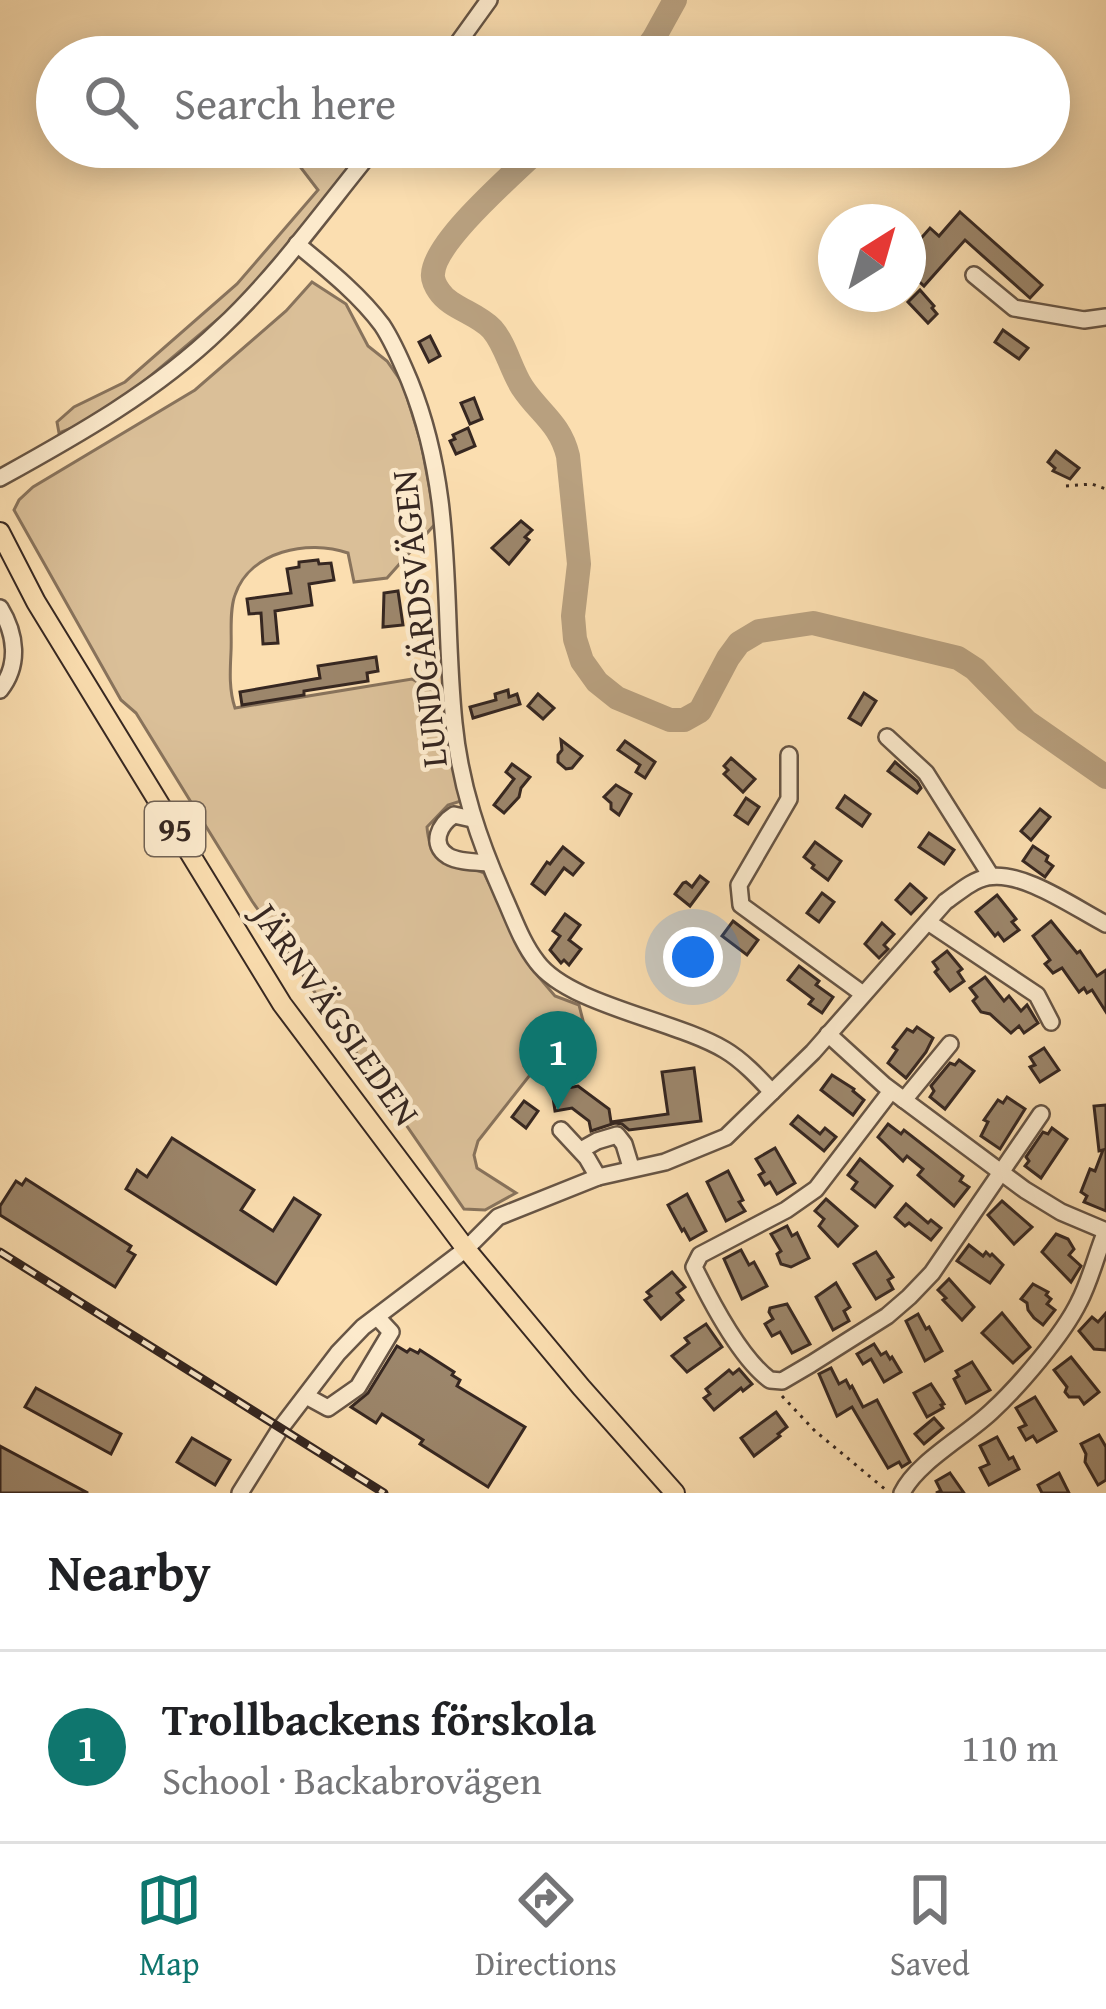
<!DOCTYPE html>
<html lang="en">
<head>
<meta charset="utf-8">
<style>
	body { margin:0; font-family:"Gentium Book Plus",serif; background:#f2f2f2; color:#202124 }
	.compass { position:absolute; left:818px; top:204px; width:108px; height:108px; border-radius:50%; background:#fff; box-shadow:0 6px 30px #0003; rotate:37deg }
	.you { position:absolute; left:693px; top:957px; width:42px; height:42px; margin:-30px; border:9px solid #fff; border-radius:50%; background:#1a73e8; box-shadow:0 0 0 18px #1a73e833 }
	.badge { display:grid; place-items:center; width:78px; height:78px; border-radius:50%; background:#0f766e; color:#fff; font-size:39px; font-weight:700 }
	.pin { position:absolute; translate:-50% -99px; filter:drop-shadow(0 3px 6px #0008) }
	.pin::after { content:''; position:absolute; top:63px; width:42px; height:36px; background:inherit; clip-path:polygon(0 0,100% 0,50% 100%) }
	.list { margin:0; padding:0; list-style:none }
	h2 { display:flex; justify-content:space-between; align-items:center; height:156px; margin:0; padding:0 48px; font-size:51px }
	h2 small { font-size:39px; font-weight:400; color:#757577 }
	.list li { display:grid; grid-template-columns:78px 1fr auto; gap:36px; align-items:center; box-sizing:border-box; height:192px; padding:0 48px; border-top:3px solid #e0e0e0 }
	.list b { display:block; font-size:45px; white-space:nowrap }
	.list p { margin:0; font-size:39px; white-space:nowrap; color:#757577 }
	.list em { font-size:39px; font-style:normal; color:#757577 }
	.icon { flex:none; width:66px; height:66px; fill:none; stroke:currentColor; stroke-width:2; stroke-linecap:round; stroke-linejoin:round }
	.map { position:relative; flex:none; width:1106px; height:1493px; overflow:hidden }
	.search { position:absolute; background:#fff; box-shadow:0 6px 30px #0003; left:36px; right:36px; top:36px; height:132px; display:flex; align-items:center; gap:30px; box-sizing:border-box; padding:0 42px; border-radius:66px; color:#757577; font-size:45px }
	.sheet { height:348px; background:#fff }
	nav { display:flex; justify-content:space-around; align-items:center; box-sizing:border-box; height:168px; border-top:3px solid #e0e0e0; background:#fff; font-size:33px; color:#757577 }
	nav a { display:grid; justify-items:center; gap:6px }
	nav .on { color:#0f766e }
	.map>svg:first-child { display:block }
	.green { fill:#dabf98; stroke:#88735c; stroke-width:3 }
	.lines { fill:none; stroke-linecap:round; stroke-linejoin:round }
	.river { stroke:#b8a07f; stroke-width:24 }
	.building { fill:#9c866b; stroke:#362721; stroke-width:3 }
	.minor-casing { stroke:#675545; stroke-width:20 }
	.major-casing { stroke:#362721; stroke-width:22 }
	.path { stroke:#362721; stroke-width:3; stroke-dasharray:3 6; stroke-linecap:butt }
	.minor { stroke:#fceacc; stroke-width:15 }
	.major { stroke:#fbdeb0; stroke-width:18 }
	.rail-casing { stroke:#362721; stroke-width:9 }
	.rail { stroke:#fceacc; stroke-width:4.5; stroke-dasharray:14; stroke-linecap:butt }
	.labels { text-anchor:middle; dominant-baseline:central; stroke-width:9; stroke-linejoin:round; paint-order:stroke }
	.shield { fill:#fceacc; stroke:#716254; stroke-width:3 }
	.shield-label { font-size:33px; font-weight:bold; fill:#362721 }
	.street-label { font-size:36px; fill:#362721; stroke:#fceacc }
</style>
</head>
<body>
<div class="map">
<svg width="1106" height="1493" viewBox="0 0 1106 1493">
	<rect width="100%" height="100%" fill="#fbdeb0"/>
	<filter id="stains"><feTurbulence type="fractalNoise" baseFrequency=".00167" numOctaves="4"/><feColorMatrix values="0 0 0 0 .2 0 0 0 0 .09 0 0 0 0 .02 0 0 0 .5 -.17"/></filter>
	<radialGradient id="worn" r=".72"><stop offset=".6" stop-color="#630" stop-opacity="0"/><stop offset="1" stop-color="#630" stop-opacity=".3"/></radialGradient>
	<g class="green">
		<polygon points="285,147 344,147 355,164 255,288 103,416 59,433 57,422 74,407 125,382 237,284 318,190"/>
		<path d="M312,282L346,304L368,346L387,361L403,384L421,443L436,523L387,578L354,582L348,553C308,539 250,551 235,595C229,611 232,635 231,652C230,672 229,690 235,708L412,679L435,692L461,801L448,805L427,827C430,868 454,861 484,873L531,968L555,996L579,1005L589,1044L579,1063L547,1038L524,1066L530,1075L478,1141L474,1155L477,1168L516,1193L485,1210L464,1209L252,901L136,713L121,700L14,510L19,500L33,487L195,390L286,311Z"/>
	</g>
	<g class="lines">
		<g class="river">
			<polyline points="640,57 654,38 675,0"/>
			<path d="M541,147C517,171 434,241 433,274C432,279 436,287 439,291C450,308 477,313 492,329C506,345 510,368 522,387C539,413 560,423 568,456L579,564L573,616L575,639L582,661L597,682L617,698L670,720H684L700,711L728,658L739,643L759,631L813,623L958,658L975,669L1026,721L1106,777"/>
		</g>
	</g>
	<g class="building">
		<polygon points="960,212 1042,285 1030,298 965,240 924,286 908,271 908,253 930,228 939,236"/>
		<polygon points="920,290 934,306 932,308 937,314 928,323 908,302"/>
		<polygon points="1003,330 1028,348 1019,359 995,342"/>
		<polygon points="430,336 440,356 429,362 419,342"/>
		<polygon points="474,398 482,419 470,424 461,403"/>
		<polygon points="468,428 475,446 456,454 450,441 455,439 453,435"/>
		<polygon points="1056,451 1079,468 1070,479 1053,471 1055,468 1048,462"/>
		<polygon points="521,521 532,530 525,537 529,540 509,564 492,548"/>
		<polygon points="318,560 319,564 331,563 334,580 309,584 312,605 275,611 278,643 263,644 261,613 249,614 247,599 291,593 287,569 299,567 299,562"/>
		<polygon points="398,591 403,625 383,627 384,593"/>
		<polygon points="376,657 378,671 367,673 368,681 304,691 304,695 242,705 240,692 320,678 318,666"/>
		<polygon points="508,690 509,697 517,694 520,704 473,718 470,707 496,700 495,694"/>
		<polygon points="864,693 876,701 861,725 849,718"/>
		<polygon points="538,694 554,708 543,719 528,706"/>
		<polygon points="561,740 582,756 572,768 566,769 558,762 558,755 562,750"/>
		<polygon points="625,741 655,762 645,778 636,772 640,765 618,750"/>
		<polygon points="731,758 755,779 743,792 724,774 728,770 724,766"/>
		<polygon points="895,762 917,781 921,788 917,793 888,771"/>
		<polygon points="512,764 530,777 521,788 519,797 504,813 494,805 514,779 506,772"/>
		<polygon points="616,785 631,794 619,815 611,809 611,803 604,797"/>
		<polygon points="845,796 870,814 862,826 837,808"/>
		<polygon points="746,798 759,807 748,824 735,815"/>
		<polygon points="1040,809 1050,817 1031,840 1021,831"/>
		<polygon points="929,833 954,850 944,864 919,847"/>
		<polygon points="815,842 841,861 828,880 812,868 814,865 804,857"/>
		<polygon points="1033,846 1048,856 1046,861 1053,866 1045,877 1023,861"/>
		<polygon points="563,847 583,863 573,875 564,868 545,894 532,884 547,862 550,864"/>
		<polygon points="700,876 708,882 690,906 675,894 683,883 686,882 692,887"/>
		<polygon points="910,884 926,898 911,914 896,900"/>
		<polygon points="822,893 834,902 819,922 807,913"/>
		<polygon points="997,895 1016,919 1012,922 1019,930 1004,941 998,933 995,936 976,912"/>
		<polygon points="565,914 580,925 569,940 581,949 569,965 564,960 561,963 550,950 560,936 553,931"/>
		<polygon points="733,921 758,940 747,955 722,936"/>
		<polygon points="1051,921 1077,953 1080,951 1097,976 1106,970 1106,1012 1092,990 1087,993 1084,988 1079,992 1062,968 1053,973 1045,964 1050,960 1033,936"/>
		<polygon points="882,923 894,934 884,945 888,949 879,958 865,944"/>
		<polygon points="947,951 962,969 958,972 964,981 950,991 935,972 938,969 933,962"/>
		<polygon points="799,966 819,981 816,985 833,997 822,1013 809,1004 813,999 788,980"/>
		<polygon points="985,977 1004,1001 1009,996 1021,1011 1027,1005 1038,1023 1024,1033 1019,1026 1011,1033 990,1014 981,1012 973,1001 977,997 970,988"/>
		<polygon points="917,1027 933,1038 926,1052 906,1078 888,1063 897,1050 893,1047 907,1029 913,1032"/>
		<polygon points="1044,1048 1059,1070 1040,1082 1030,1067 1035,1065 1030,1057"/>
		<polygon points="959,1060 974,1071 945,1109 930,1097 934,1091 931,1086 950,1063 955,1065"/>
		<polygon points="694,1068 701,1121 629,1130 622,1124 615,1123 591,1131 589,1121 572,1108 555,1111 552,1091 578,1086 609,1109 611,1122 668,1114 662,1072"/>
		<polygon points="832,1075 854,1089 853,1091 864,1100 853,1115 821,1090"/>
		<polygon points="1007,1097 1025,1109 1000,1149 981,1136 988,1122 984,1120 998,1100 1003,1103"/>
		<polygon points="524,1101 538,1111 526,1128 512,1117"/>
		<polygon points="1106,1105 1106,1211 1084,1202 1087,1196 1081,1192 1090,1169 1095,1171 1103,1150 1099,1151 1094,1106"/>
		<polygon points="798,1116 820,1134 825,1128 836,1137 824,1151 791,1124"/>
		<polygon points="888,1124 901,1134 904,1130 963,1176 960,1181 969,1187 954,1206 918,1175 923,1169 907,1156 903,1161 878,1137"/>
		<polygon points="1052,1128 1067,1139 1041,1178 1025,1166 1029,1161 1026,1157 1043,1132 1048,1134"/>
		<polygon points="172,1138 254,1190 241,1210 273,1231 294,1198 320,1215 276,1284 126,1189 137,1170 147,1177"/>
		<polygon points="775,1148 795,1183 777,1194 770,1182 765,1185 759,1175 764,1172 756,1159"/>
		<polygon points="860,1159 892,1186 875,1207 852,1189 857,1182 848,1175"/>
		<polygon points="728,1171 743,1200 739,1202 745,1211 726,1221 707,1182"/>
		<polygon points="26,1179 131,1246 128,1251 135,1255 115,1287 0,1215 0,1206 16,1181 22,1185"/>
		<polygon points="687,1194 706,1231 690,1240 684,1229 682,1231 668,1205"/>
		<polygon points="826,1199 857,1226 838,1246 819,1226 824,1219 815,1211"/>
		<polygon points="1002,1201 1032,1227 1014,1244 988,1215"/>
		<polygon points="906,1204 928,1223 931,1220 941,1228 931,1240 909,1223 905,1226 895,1217"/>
		<polygon points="787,1226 792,1236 797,1233 809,1258 791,1267 781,1264 777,1254 781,1251 771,1234"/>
		<polygon points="1056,1234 1068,1239 1074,1249 1069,1255 1081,1266 1071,1282 1042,1252"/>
		<polygon points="969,1245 983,1256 986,1252 990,1256 992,1254 1003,1265 990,1283 957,1261"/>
		<polygon points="741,1250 749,1265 754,1262 767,1286 742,1299 724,1259"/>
		<polygon points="876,1252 893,1277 888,1280 893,1289 876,1299 854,1264"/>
		<polygon points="672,1272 685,1287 677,1293 683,1300 661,1319 645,1300 651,1296 647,1292"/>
		<polygon points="949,1279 974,1307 962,1320 943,1300 946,1298 938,1290"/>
		<polygon points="836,1283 850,1307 844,1311 849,1321 833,1330 816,1297"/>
		<polygon points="1033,1284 1048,1292 1046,1295 1051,1299 1047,1304 1055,1310 1043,1325 1034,1318 1028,1310 1027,1303 1021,1299"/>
		<polygon points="787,1304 810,1344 792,1353 780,1332 772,1336 765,1324 773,1319 769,1312 770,1308"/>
		<polygon points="1002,1313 1030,1347 1013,1363 982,1333"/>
		<polygon points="1106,1313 1106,1350 1094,1349 1079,1331 1092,1317 1098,1322"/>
		<polygon points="918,1314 926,1329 929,1327 942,1351 925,1361 906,1321"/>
		<polygon points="706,1324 722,1347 687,1372 672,1356 689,1343 685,1338"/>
		<polygon points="874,1344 881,1355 886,1352 890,1359 892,1357 901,1372 884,1382 871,1359 863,1364 857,1354"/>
		<polygon points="397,1346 407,1352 410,1349 418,1353 420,1350 454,1372 452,1375 460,1380 457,1386 525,1427 488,1487 420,1444 423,1440 382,1414 376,1423 351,1407 368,1393"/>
		<polygon points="1071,1357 1099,1392 1084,1404 1079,1397 1069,1397 1065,1392 1067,1387 1054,1370"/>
		<polygon points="972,1362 990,1390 966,1403 954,1379 959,1376 956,1371"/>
		<polygon points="831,1368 839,1384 846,1380 850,1388 852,1386 863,1407 877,1400 910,1462 902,1467 899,1462 888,1468 852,1407 837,1416 819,1374"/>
		<polygon points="739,1369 752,1384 743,1391 741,1388 714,1410 704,1398 710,1394 706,1389 729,1370 733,1374"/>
		<polygon points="931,1384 944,1404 941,1405 943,1408 927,1417 914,1393"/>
		<polygon points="36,1388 121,1434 111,1454 25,1407"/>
		<polygon points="1035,1397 1056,1431 1037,1442 1033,1436 1026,1440 1019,1428 1026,1425 1016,1408"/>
		<polygon points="776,1412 787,1427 778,1434 780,1436 754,1456 741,1438"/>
		<polygon points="934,1418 943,1428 924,1444 915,1434"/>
		<polygon points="1099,1435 1106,1447 1106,1480 1098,1485 1085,1462 1086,1454 1081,1444"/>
		<polygon points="997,1437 1009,1459 1013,1457 1019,1469 989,1485 980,1468 989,1464 980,1446"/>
		<polygon points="192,1438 230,1460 215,1485 177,1462"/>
		<polygon points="0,1446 88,1493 0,1493"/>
		<polygon points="950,1473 964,1493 936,1493 941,1491 936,1481"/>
		<polygon points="1059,1473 1069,1493 1042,1493 1038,1485"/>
	</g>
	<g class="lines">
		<g class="minor-casing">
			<g id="minor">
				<polyline points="448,57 489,0"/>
				<path d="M297,244C326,268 359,294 382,325C394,343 402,363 410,382C456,496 442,606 454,723C460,785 479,841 504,897C514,919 522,943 537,962C569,1005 675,1020 725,1050C742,1060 758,1077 772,1092"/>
				<polyline points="974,275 1014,308 1084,320 1106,317"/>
				<path d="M0,478C78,435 156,391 220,329C278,275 325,208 375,147"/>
				<path d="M0,608C16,634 20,665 0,690"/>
				<polyline points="887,737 926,773 991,876"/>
				<polyline points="789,755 789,799 739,885 741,905 863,994"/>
				<path d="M472,819L454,815C440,824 429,844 448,856C458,862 476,862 488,863"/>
				<polyline points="928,922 1037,995 1051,1022"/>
				<polyline points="828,1034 884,1085 1025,1190 1061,1212 1106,1231"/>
				<path d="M891,1091L816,1189L786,1210L700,1255L694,1267C710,1300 741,1359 770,1380L782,1381L811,1364L887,1316L909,1297L932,1273L1041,1114"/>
				<polyline points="904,1100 950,1044"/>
				<polyline points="561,1130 587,1158 598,1177"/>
				<polyline points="581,1150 597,1141 617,1135 624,1144 631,1167"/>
				<polyline points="306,1396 328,1408 358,1387 391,1332 377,1317"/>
				<path d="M240,1493L280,1429L338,1353L363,1327L466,1249L498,1217L598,1177L665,1162L726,1137L813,1052L945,902C958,893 972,880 988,877C1022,870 1075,908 1106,924"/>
				<path d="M902,1493C917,1462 966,1436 992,1411C1019,1386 1063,1335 1079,1302C1091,1279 1096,1255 1106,1231"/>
			</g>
		</g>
		<g class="major-casing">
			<polyline id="major" points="0,532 36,602 282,1004 466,1249 581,1387 675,1493"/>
		</g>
		<g class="path">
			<polyline points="1066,486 1092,484 1106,489"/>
			<polyline points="782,1396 815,1431 886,1490"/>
		</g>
		<use href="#minor" class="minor"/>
		<use href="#major" class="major"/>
		<g class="rail-casing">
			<polyline id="rail" points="0,1252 384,1493"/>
		</g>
		<use href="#rail" class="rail"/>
	</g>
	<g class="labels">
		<rect class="shield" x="145" y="802" width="60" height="54" rx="9"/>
		<g class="shield-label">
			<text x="175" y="829">95</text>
		</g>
		<g class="street-label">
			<text transform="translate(418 619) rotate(-96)">LUNDGÄRDSVÄGEN</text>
			<text transform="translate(337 1014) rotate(55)">JÄRNVÄGSLEDEN</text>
		</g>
	</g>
	<rect width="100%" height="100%" filter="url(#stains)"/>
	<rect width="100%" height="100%" fill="url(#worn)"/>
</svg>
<svg class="compass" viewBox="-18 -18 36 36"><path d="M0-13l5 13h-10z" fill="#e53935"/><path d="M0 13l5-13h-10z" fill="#757577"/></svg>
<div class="you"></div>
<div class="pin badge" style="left:558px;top:1110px">1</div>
<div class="search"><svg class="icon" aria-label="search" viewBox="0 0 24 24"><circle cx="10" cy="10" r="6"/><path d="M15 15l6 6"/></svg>Search here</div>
</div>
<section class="sheet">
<h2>Nearby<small></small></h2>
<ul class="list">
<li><span class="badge">1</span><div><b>Trollbackens förskola</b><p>School · Backabrovägen</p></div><em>110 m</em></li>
</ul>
</section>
<nav>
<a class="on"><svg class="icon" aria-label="map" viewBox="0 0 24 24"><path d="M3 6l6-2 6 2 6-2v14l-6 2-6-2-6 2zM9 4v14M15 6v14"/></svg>Map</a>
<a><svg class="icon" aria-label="directions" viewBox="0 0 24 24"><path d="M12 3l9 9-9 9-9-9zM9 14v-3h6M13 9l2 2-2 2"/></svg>Directions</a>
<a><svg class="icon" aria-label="saved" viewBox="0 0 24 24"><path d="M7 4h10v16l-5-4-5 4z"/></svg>Saved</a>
</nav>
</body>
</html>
